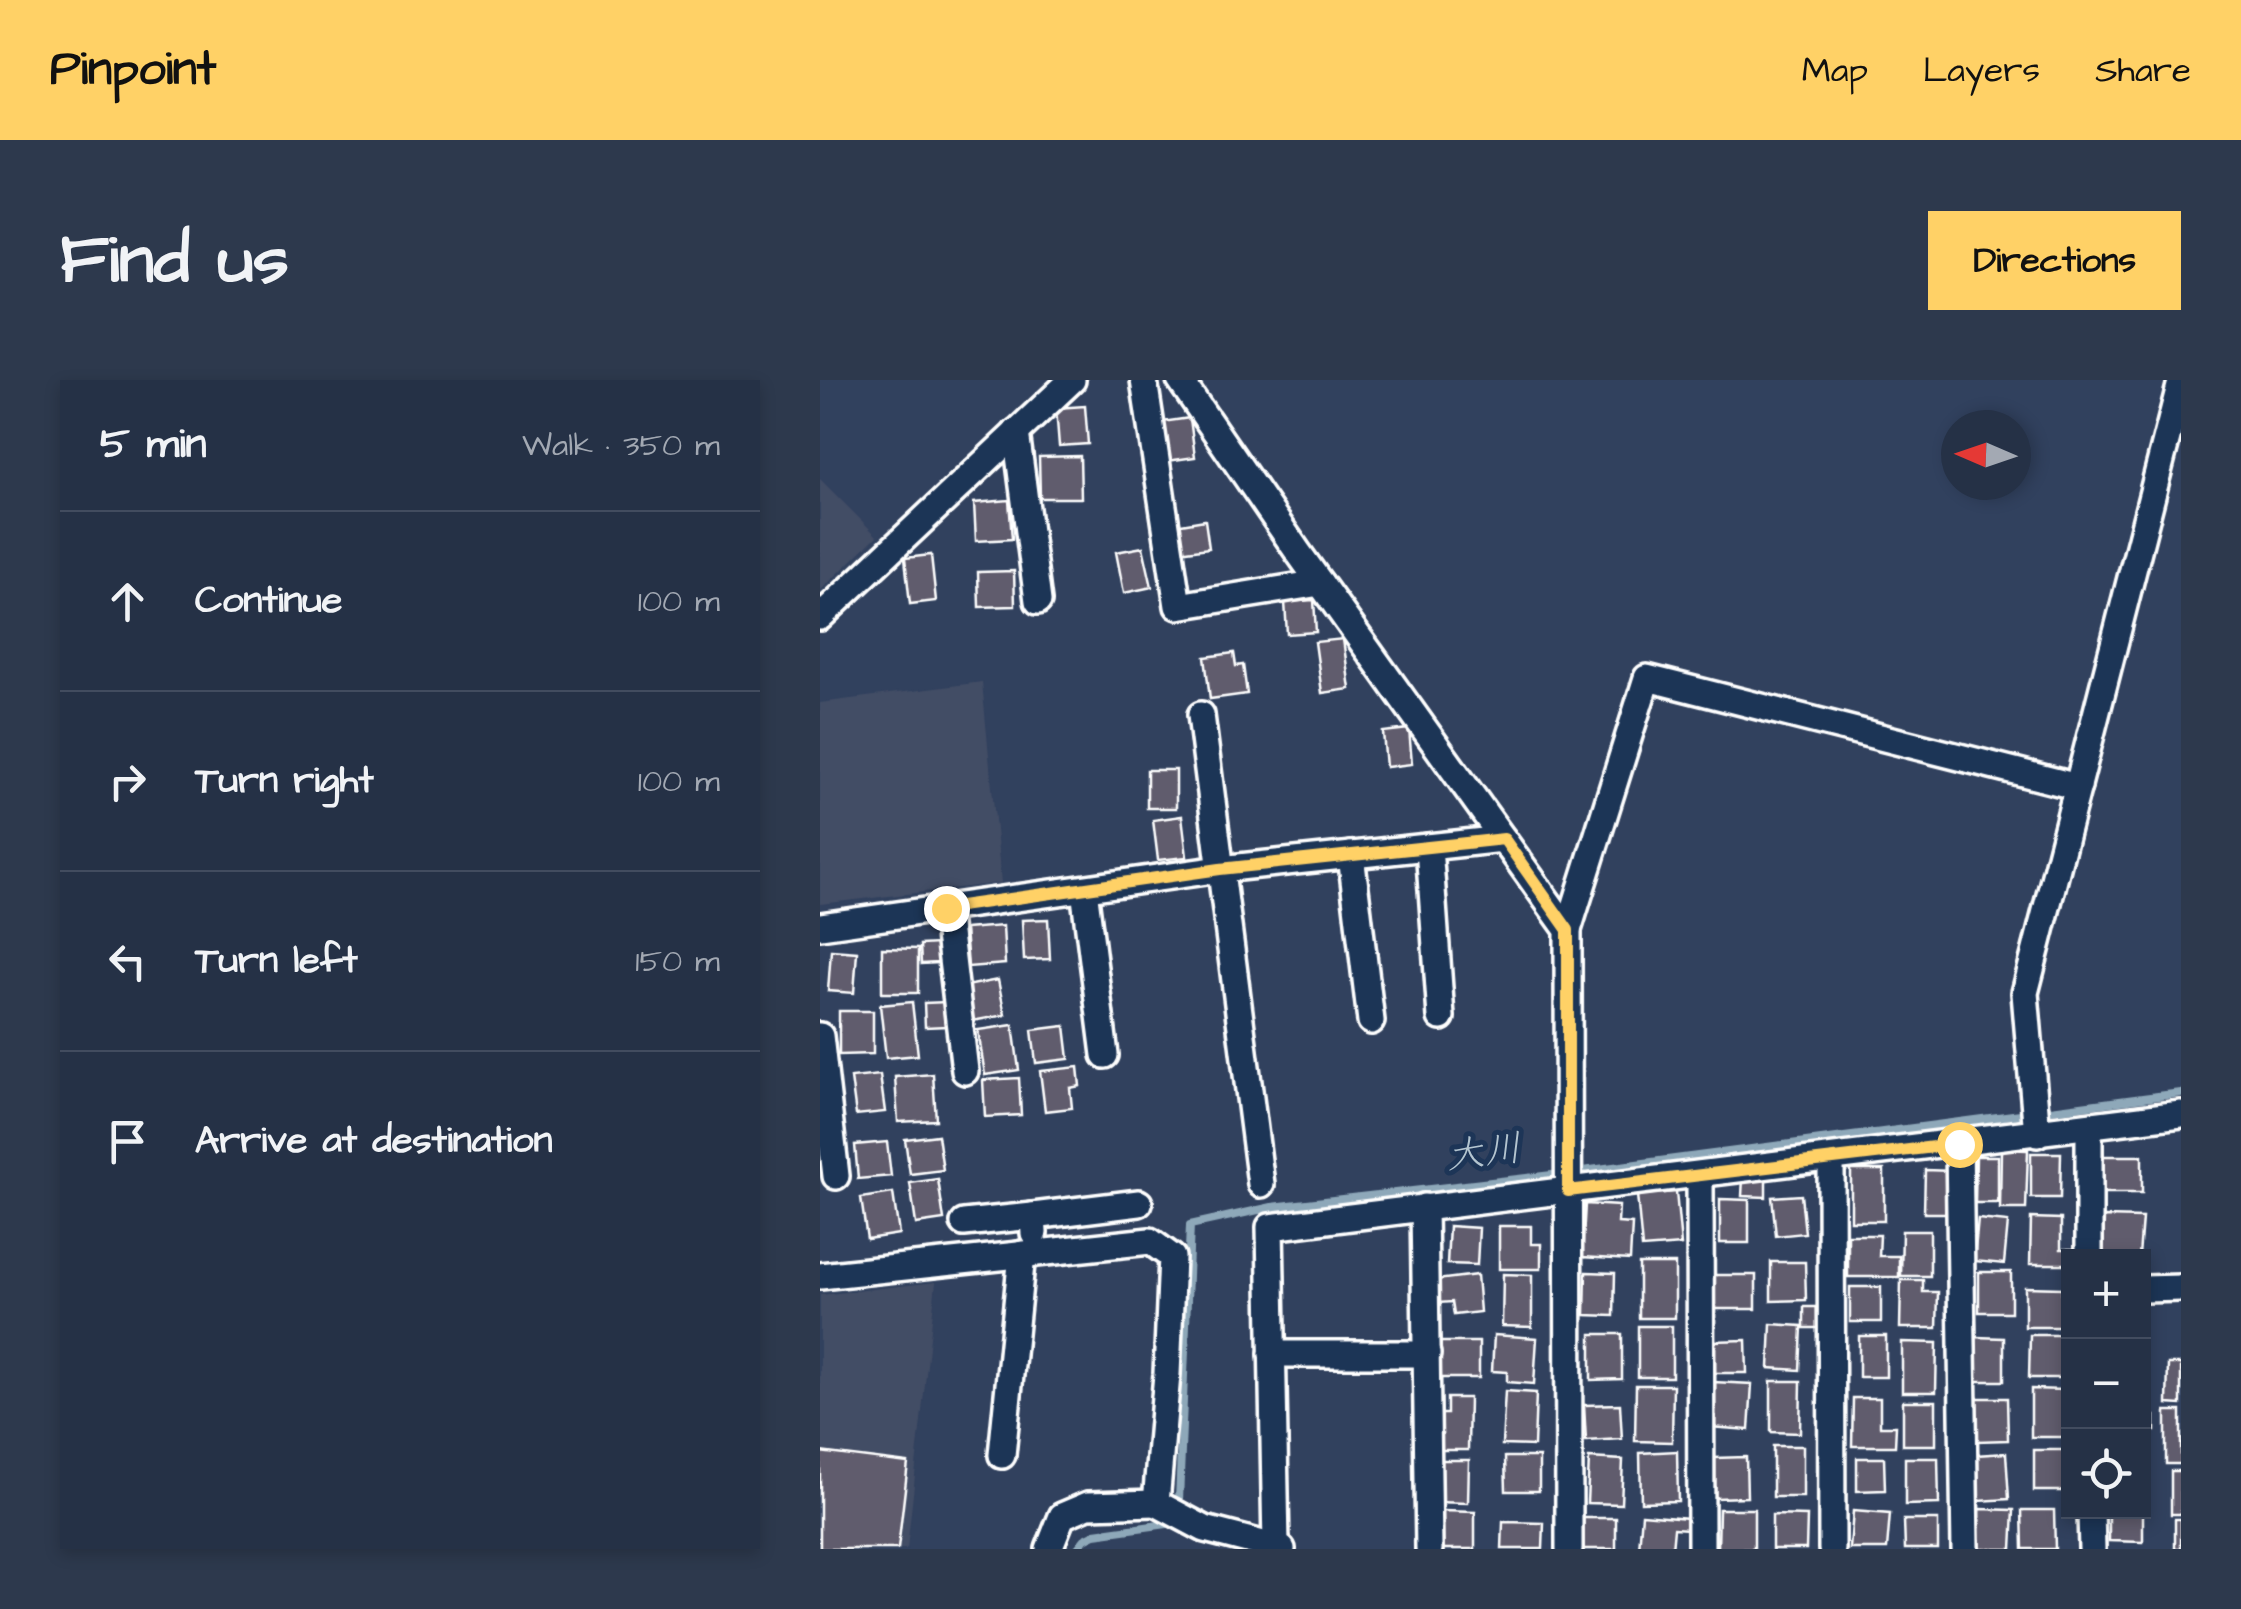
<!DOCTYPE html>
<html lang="en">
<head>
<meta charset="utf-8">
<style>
	body { margin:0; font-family:"Architects Daughter","Klee One",sans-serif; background:#2d394d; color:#f1f3f6 }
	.controls { position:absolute; right:30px; bottom:30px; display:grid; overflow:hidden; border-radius:0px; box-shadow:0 5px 15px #0003 }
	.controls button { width:90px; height:90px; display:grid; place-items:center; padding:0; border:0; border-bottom:2px solid #424c5f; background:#253146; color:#f1f3f6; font:50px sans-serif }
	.compass { position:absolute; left:1121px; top:30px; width:90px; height:90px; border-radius:50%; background:#253146; box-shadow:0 5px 15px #0003; rotate:272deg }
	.stop { position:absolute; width:30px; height:30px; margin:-22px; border:8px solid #ffd166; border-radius:50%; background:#fff }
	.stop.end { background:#ffd166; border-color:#fff; box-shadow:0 2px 10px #0008 }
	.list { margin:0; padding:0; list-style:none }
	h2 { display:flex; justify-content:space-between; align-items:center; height:130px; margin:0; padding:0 40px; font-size:42px }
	h2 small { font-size:32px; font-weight:400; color:#a3a9b3 }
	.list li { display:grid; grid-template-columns:65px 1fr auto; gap:30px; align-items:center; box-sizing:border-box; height:180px; padding:0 40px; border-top:2px solid #424c5f }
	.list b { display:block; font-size:38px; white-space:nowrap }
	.list em { font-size:32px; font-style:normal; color:#a3a9b3 }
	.icon { flex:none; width:55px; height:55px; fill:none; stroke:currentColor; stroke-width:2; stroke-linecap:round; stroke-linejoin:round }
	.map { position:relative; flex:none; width:1361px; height:1169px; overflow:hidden; border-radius:0px }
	header { display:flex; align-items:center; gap:60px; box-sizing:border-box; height:140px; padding:0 50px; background:#ffd166; color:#111 }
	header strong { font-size:48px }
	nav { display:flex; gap:55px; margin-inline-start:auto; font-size:35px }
	.intro { display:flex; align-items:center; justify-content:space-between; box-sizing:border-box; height:240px; padding:0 60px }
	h1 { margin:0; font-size:70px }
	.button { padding:25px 45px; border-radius:0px; background:#ffd166; color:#111; font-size:35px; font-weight:700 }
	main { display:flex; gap:60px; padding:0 60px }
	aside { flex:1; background:#253146; border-radius:0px; box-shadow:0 5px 15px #0003 }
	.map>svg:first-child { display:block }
	.built { fill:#434d65 }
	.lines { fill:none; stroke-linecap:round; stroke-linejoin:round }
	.stream { stroke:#8ea8b9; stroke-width:8 }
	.building { fill:#605c6d; stroke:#fff; stroke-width:2.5 }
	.minor-casing { stroke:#fff; stroke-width:32 }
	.minor { stroke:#1d3557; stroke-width:25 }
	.route { stroke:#ffd166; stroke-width:12 }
	.labels { text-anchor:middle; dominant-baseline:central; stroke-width:10; stroke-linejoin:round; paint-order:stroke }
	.water-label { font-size:38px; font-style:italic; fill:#b4c5d0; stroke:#1d3557 }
</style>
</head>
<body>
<header>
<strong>Pinpoint</strong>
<nav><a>Map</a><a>Layers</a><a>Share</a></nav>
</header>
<div class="intro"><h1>Find us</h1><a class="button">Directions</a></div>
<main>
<aside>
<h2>5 min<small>Walk · 350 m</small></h2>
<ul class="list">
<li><svg class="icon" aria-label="ahead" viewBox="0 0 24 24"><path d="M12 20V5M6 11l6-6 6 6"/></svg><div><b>Continue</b></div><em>100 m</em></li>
<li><svg class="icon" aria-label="right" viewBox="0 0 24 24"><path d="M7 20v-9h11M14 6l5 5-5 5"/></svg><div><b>Turn right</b></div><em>100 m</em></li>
<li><svg class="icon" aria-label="left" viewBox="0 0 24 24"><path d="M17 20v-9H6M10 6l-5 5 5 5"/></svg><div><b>Turn left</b></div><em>150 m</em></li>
<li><svg class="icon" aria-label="arrive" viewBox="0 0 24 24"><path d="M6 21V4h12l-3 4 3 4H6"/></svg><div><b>Arrive at destination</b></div></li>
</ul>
</aside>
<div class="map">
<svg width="1361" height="1169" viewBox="0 0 1361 1169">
	<rect width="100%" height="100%" fill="#31415e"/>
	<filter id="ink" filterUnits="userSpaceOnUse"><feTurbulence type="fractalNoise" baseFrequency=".01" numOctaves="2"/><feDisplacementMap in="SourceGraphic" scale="20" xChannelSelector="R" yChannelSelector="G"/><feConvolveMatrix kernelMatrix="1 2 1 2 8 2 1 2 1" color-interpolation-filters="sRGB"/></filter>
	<g filter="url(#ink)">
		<g class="built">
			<polygon points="0,99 57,156 0,211"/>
			<polygon points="162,302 181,503 0,524 0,323"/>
			<polygon points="116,902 87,1169 0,1169 0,915"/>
		</g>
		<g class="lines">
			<polyline class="stream" points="257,1169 265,1159 275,1154 347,1144 359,1121 370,845 452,827 732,795 1361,713"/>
		</g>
		<g class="building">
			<polygon points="265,26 268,64 239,66 236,28"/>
			<polygon points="370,38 375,77 347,81 342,42"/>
			<polygon points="260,76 261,118 220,118 219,77"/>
			<polygon points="189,120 192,159 156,161 154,123"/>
			<polygon points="385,140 389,168 359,172 355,145"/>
			<polygon points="323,167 332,207 304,213 296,172"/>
			<polygon points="111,175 116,221 90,224 85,178"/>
			<polygon points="194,191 195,226 159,227 158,192"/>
			<polygon points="494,220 496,252 467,254 465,222"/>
			<polygon points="523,259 530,309 502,313 495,262"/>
			<polygon points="414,273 416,286 423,285 427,314 390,319 385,277"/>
			<polygon points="589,349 592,384 566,387 563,352"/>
			<rect x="327" y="390" width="29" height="38"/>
			<polygon points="362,436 367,477 338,480 333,440"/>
			<polygon points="228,539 230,579 204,580 202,540"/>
			<polygon points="183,546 185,584 148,587 145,549"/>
			<polygon points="118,564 118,583 101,584 100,565"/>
			<polygon points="62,568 98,569 98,613 62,613"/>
			<polygon points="11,570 37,572 34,613 8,611"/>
			<polygon points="178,600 185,635 152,641 146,606"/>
			<polygon points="92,622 98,675 66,678 60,625"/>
			<polygon points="127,622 127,646 105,647 104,623"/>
			<polygon points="19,631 53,631 53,674 19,675"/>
			<polygon points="193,645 199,690 165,695 158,650"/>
			<polygon points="245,646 249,679 216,683 212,650"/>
			<polygon points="258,687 260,706 250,708 252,728 225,731 220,691"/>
			<polygon points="113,694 116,740 78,742 75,697"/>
			<polygon points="60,695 65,732 36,735 31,698"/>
			<polygon points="199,698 201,735 165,737 163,700"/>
			<polygon points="118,755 123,790 90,794 85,759"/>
			<polygon points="67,762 71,796 38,799 35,765"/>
			<polygon points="1181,769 1208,770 1206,829 1180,829"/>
			<polygon points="1211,773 1241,773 1240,818 1211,818"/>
			<polygon points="1156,776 1178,776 1178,823 1155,823"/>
			<rect x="1282" y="776" width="40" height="37"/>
			<rect x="1031" y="790" width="33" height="51"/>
			<polygon points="1105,790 1132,791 1132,833 1104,833"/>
			<polygon points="923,798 946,799 946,817 922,816"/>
			<polygon points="118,799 124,840 96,844 90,803"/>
			<polygon points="856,812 861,865 822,868 817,815"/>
			<polygon points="73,813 79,854 47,859 41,818"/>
			<polygon points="981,815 985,853 956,856 952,817"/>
			<polygon points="900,819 929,820 929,863 900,863"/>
			<polygon points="765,824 799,826 798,843 812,844 810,880 762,877"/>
			<polygon points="1284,837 1322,838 1319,876 1283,876"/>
			<polygon points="1211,838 1241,839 1241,869 1257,869 1257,876 1248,876 1248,884 1210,884"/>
			<polygon points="1158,839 1188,842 1184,884 1154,881"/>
			<polygon points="629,846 659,848 657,885 627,884"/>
			<polygon points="679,846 711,846 711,864 721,864 721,889 679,889"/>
			<polygon points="1082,851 1110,851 1110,896 1081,896"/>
			<polygon points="1028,855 1060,855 1059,876 1079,876 1079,897 1028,897"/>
			<polygon points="951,882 985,882 986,920 951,921"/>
			<rect x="819" y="884" width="36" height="54"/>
			<polygon points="766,892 795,893 794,936 765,935"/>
			<rect x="1159" y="892" width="32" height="40"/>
			<polygon points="683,894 712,895 712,947 682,946"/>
			<polygon points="657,895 660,932 634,935 632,922 618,923 616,900"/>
			<rect x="894" y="895" width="42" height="34"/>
			<polygon points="1081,900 1103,900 1103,912 1118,912 1117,948 1080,948"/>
			<rect x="1030" y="907" width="31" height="35"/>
			<polygon points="1205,907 1242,908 1241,947 1205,947"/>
			<rect x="984" y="927" width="20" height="21"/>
			<polygon points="951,944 982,946 980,990 949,988"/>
			<rect x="818" y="946" width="34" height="51"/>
			<polygon points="771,954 802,954 802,999 771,1000"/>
			<polygon points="674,955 717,958 714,1004 687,1002 687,992 672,991"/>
			<polygon points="1210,955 1243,955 1242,998 1209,998"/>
			<rect x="1039" y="956" width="27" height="41"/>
			<polygon points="1156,957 1184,958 1184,1001 1155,1001"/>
			<polygon points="926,960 927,993 894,993 894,961"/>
			<rect x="619" y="962" width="40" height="36"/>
			<polygon points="1082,962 1117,963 1116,1012 1082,1012"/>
			<polygon points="1348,984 1361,984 1361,1025 1347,1024"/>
			<polygon points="951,1001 981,1001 980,1053 951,1052"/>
			<polygon points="893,1002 932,1004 929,1050 890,1047"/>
			<polygon points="816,1005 853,1005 852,1062 815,1061"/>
			<polygon points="1211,1009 1244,1010 1244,1057 1211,1057"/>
			<polygon points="685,1011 716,1013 714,1066 682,1065"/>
			<polygon points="627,1018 649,1018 648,1070 614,1070 615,1034 627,1034"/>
			<polygon points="1033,1018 1060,1018 1060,1046 1076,1046 1075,1066 1032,1066"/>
			<polygon points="1156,1018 1187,1018 1188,1060 1157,1061"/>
			<rect x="1083" y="1021" width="33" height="44"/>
			<polygon points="800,1024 802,1059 766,1061 764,1025"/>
			<rect x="1346" y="1031" width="15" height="53"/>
			<rect x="1324" y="1036" width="11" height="15"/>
			<rect x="953" y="1066" width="30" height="51"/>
			<rect x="1214" y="1070" width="34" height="41"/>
			<polygon points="857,1071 858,1121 821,1122 820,1073"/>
			<polygon points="0,1072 88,1083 78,1169 0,1169"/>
			<polygon points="1186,1073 1189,1119 1159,1121 1156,1075"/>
			<polygon points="685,1077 719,1077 719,1111 686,1111"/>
			<polygon points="926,1077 927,1117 895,1118 894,1078"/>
			<polygon points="769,1078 803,1080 801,1124 767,1123"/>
			<polygon points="1037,1078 1064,1078 1065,1110 1037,1111"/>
			<polygon points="1085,1078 1118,1078 1119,1124 1085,1125"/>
			<polygon points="615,1080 649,1080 648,1123 614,1122"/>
			<rect x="1351" y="1091" width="10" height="43"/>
			<polygon points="899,1129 934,1129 934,1169 898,1169"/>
			<polygon points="1159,1129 1194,1130 1192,1169 1157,1169"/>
			<polygon points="1202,1130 1234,1130 1235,1169 1203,1169"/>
			<polygon points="622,1131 655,1132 655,1169 622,1169"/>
			<polygon points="1033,1131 1070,1134 1067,1169 1030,1169"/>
			<polygon points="1289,1132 1323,1132 1323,1162 1289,1161"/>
			<polygon points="822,1134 868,1138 868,1149 854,1148 852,1169 819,1169"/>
			<polygon points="952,1135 987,1136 986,1169 952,1169"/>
			<polygon points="761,1138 796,1138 796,1169 760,1169"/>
			<rect x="1355" y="1139" width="6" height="30"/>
			<polygon points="1084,1140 1118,1140 1118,1169 1085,1169"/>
			<polygon points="683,1142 724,1143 723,1169 682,1169"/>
		</g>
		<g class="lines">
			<g class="minor-casing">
				<g id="minor">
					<polyline points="324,0 358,226 500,203"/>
					<polyline points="360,0 478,172 748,550 749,1169"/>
					<polyline points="196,52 218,221"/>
					<polyline points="0,237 252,0"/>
					<polyline points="381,335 441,804"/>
					<polyline points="609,467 621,637"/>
					<polyline points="531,475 551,641"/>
					<polyline points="264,509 285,675"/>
					<polyline points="126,528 145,691"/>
					<polyline points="0,546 400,489 683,459"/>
					<polyline points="748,550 827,298 1258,407"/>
					<polyline points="0,656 16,796"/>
					<polyline points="1269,747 1269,876"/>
					<polyline points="1217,754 1205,613 1361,2"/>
					<polyline points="1139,764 1145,1169"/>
					<polyline points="1011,780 1012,1169"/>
					<polyline points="880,796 881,1169"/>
					<polyline points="604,827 609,1169"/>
					<polyline points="213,836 319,823"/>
					<polyline points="144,843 213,836 214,853"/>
					<polyline points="0,896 330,861 352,877 347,994 336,1123 385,1149 462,1169"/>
					<polyline points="1324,909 1361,908"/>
					<polyline points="452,974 607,974"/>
					<polyline points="182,1075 202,874"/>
					<polyline points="1271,1132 1272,1169"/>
					<polyline points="456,1166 450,847 1361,734"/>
					<polyline points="229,1169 242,1136 268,1125 336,1123"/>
				</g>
			</g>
			<use href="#minor" class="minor"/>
		</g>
	</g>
	<g class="lines" filter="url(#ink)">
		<polyline class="route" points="126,528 400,489 684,459 748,550 748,811 1139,764"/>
	</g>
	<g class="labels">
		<g class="water-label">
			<text transform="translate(664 773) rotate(-7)">大川</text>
		</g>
	</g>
</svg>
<div class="controls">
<button>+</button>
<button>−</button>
<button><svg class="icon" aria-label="locate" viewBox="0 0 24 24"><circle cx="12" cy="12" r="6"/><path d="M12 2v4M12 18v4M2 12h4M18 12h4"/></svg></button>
</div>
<svg class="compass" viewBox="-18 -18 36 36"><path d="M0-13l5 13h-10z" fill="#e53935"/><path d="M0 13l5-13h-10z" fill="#a3a9b3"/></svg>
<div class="stop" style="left:1139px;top:764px"></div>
<div class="stop end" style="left:126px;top:528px"></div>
</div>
</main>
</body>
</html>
